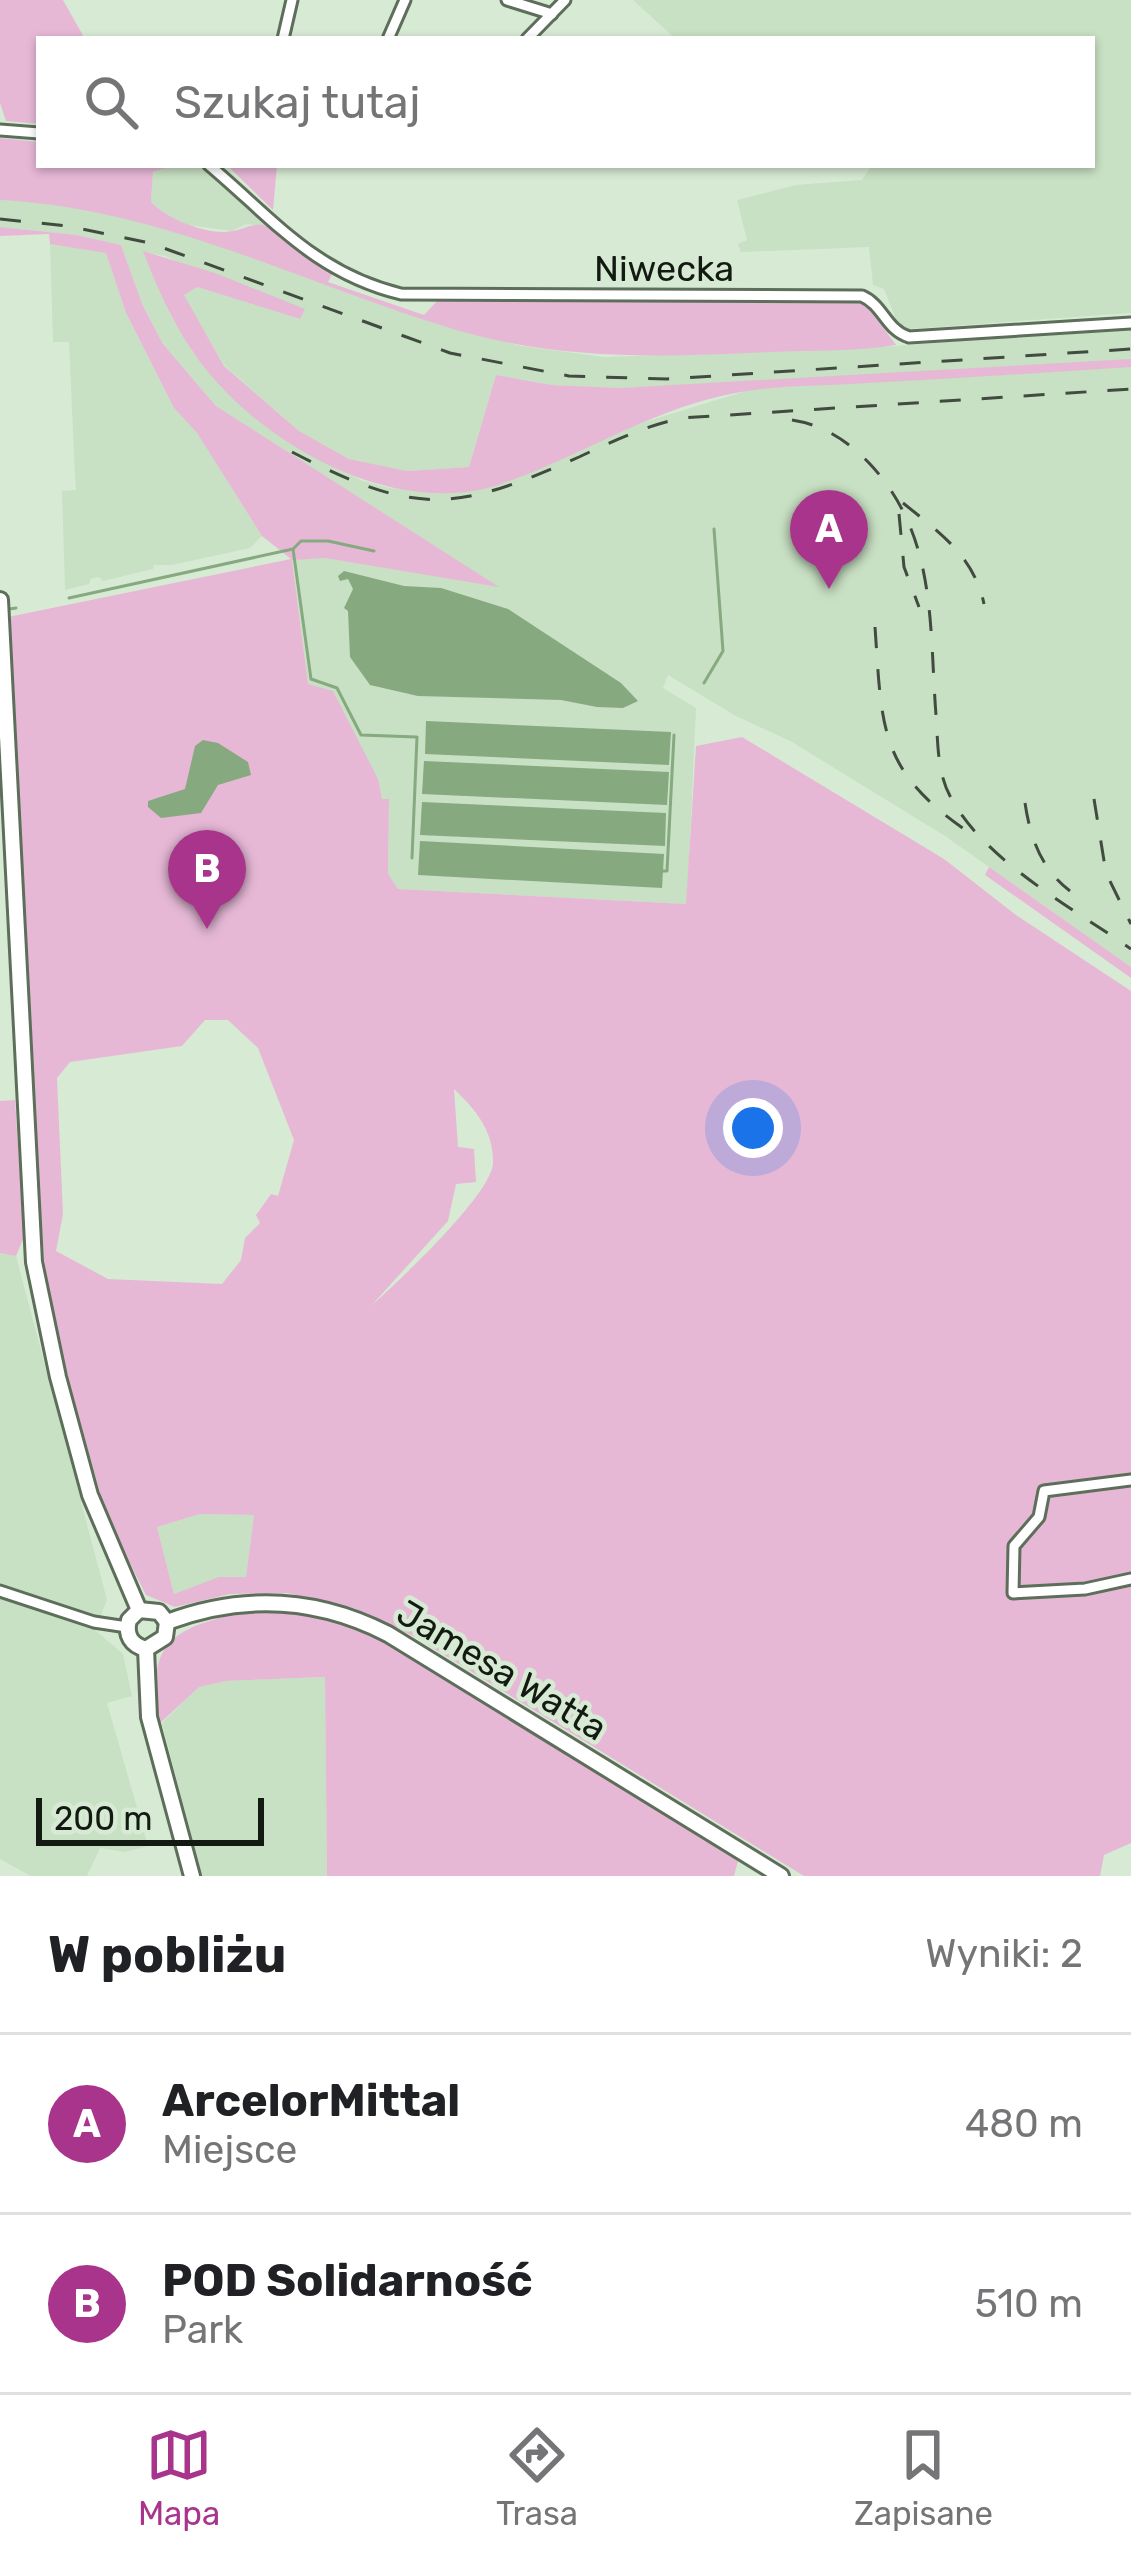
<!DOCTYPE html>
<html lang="pl">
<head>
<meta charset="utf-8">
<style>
	body { margin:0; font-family:Rubik,sans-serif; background:#f6f6f6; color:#202124 }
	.scale { position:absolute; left:36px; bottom:30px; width:228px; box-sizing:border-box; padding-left:12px; border:6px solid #131a12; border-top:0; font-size:33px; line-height:42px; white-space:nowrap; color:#131a12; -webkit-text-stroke:9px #d7ebd4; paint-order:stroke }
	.you { position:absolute; left:753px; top:1128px; width:42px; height:42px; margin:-30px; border:9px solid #fff; border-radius:50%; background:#1a73e8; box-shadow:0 0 0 18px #1a73e833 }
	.badge { display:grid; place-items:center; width:78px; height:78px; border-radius:50%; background:#a9348c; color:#fff; font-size:39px; font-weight:700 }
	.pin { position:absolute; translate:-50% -99px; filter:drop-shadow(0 3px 6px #0008) }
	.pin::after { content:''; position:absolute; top:63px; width:42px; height:36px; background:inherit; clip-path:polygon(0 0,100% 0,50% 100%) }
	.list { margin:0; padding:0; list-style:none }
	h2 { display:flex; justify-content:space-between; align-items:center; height:156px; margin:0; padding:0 48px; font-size:51px }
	h2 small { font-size:39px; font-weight:400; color:#757577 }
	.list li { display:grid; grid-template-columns:78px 1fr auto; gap:36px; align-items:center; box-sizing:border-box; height:180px; padding:0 48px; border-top:3px solid #e0e0e0 }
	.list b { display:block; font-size:45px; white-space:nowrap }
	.list p { margin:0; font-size:39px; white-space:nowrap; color:#757577 }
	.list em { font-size:39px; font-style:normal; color:#757577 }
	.icon { flex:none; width:66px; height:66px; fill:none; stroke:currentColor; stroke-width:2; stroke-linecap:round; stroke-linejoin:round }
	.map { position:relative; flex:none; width:1131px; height:1876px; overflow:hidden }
	.search { position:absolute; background:#fff; box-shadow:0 3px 9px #0004; left:36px; right:36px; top:36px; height:132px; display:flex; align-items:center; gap:30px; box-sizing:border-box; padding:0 42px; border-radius:0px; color:#757577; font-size:45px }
	.sheet { height:516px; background:#fff }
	nav { display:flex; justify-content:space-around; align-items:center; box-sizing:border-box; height:168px; border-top:3px solid #e0e0e0; background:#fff; font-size:33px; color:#757577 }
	nav a { display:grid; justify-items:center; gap:6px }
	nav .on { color:#a9348c }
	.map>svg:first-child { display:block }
	.built { fill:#c8e0c3; fill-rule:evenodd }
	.green { fill:#e6b8d6; fill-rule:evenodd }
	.water { fill:#86a980 }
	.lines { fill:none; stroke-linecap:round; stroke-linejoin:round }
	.stream { stroke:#86a980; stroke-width:3 }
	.street-casing { stroke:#5d6e5a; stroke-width:15 }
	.secondary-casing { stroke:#5d6e5a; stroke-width:20 }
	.street { stroke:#fff; stroke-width:9 }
	.secondary { stroke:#fff; stroke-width:14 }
	.rail { stroke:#414b40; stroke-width:3; stroke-dasharray:21 21; stroke-linecap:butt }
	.labels { text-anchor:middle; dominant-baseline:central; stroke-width:9; stroke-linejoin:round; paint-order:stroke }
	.street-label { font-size:36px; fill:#131a12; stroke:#d7ebd4 }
</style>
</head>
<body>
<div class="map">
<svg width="1131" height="1876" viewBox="0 0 1131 1876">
	<rect width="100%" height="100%" fill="#d7ebd4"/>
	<g class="built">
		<polygon points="633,0 1131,0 1131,313 909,329 897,322 884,289 873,285 869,247 741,252 738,244 747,240 737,200 796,185 862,180 872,165 1092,165 1092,39 676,39"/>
		<polygon points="176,165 204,165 270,227 246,224 232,231 188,225 161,213 151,202 153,172"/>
		<path d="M0,200L40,202L112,214L206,241L456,329L521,346L604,357L881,347L1131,328V967L945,836L792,742L736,716L668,675L663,688L696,708L687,904L398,889L388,875L389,799H382L378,779L308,684L292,559L325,558L495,585L216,406L163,344L143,306L121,245L77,235L0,227ZM144,252L165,256L300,319L197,287L183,295L224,365L299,431L349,459L407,471L469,467L496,375L552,385L621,388L749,384L746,391L625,428L458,493L390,488L363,481L306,452L246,409L192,351L172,317Z"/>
		<polygon points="50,244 106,252 126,313 174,408 197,433 262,536 250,548 172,565 154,565 153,569 103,581 99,577 91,579 89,584 65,590 62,491 76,490 75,476 69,342 53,342"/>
		<polygon points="0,1253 16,1256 107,1600 95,1630 123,1654 132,1696 107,1703 148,1846 125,1852 100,1848 87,1876 31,1876 0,1859"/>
		<polygon points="200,1514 254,1515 246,1577 174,1594 157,1527"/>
		<polygon points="325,1677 327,1876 202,1876 162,1723 198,1687 226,1681"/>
	</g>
	<g class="green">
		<polygon points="0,0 63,0 85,39 39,39 39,124 6,121 0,103"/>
		<path d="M0,138L39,142V165H176L153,172L151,202C166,219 209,236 232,231C246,229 253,221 269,227C292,235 312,260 333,272L328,282L424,315L438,300L863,301L896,345C854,352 811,350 769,352C658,357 561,361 453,329C302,283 160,208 0,200Z"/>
		<polygon points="229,165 277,165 273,210 230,168"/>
		<path d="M0,227L77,235L121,245L143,306L163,344L216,406L499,587L325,558L292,560L308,684L333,691L378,779L382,799H389L388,874L398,889L686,904L696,746L742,737L944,859L1016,915L1131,991V1843L1104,1855L1100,1876H804L415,1637L354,1608L287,1593L230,1594L175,1607L146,1595L138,1579L107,1518L47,1303L23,949L25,921L8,617L291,559L262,536L197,433L174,408L126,313L106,253L50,244L49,234L0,236ZM205,1020H228L258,1048L294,1140L278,1196L271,1194L256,1215L260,1223L245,1238L241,1260L222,1284L108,1279L56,1251L63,1214L57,1078L70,1062L182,1046ZM454,1089C475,1109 494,1131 493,1163C492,1194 397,1283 371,1306L448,1221L456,1184L476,1182L474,1149L458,1147ZM200,1514L254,1515L246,1577H219L174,1594L157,1527Z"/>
		<path d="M143,251L215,273L305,309L300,319L197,287L184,295L224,366L299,431L349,459L407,471L469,467L496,375L552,385L621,388L1131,359V367C1043,373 956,378 868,383C826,386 782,385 741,392C656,406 584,455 504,483C394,523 251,440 191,349C171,319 156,285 143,251Z"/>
		<polygon points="989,867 1131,967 1131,978 985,875"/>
		<polygon points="15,1100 24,1237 16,1256 0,1253 0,1101"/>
		<path d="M248,1611C297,1609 340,1621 384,1642L738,1861L734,1876H327L325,1677L226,1681L199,1687L159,1724C145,1639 174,1628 248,1611Z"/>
	</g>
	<g class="water">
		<polygon points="344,571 404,586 441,588 508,609 621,683 638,701 623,708 597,707 561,700 418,696 370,685 350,657 348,611 344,608 353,589 348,579 340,581 338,576"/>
		<polygon points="426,721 671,732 669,765 425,754"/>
		<polygon points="203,740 218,743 248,762 251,775 218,785 201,813 161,818 148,807 148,801 185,789 195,746"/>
		<polygon points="424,761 669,772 667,805 422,794"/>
		<polygon points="422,802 666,813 665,846 420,835"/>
		<polygon points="420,841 664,854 662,888 418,875"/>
	</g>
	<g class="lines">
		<g class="stream">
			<polyline points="293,549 311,679 337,688 361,735 417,737 412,858"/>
			<polyline points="69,598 293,549 301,541 328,541 374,551"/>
			<polyline points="9,609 16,608"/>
			<polyline points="704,683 723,651 714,529"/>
			<polyline points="663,871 667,871 674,735"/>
		</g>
		<g class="street-casing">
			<g id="street">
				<polyline points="507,0 552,14"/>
				<polyline points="283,39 292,0"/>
				<polyline points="388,39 405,0"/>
				<polyline points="527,39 565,0"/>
				<polyline points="0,130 39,133"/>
				<path d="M209,165C273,219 315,273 401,294L862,296C883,305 886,330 909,337L1131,323"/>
				<polyline points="1131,1480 1044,1491 1039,1517 1014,1546 1013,1593 1085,1589 1131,1579"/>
				<polyline points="0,1591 94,1622 127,1627"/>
			</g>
		</g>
		<g class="secondary-casing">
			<g id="secondary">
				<polyline points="0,600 34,1262 58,1377 90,1495 139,1610"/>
				<path d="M139,1610L129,1620C125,1635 131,1645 146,1649"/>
				<polyline points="139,1610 159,1612 167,1622"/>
				<path d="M167,1622C242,1594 316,1597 388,1634L781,1876"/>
				<polyline points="146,1649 149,1717 192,1876"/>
				<polyline points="146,1649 165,1637 167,1622"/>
			</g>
		</g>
		<use href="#street" class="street"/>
		<use href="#secondary" class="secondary"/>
		<g class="rail">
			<polyline points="0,219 67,226 150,243 450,353 569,376 667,379 1131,349"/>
			<path d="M792,420C824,425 848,441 870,464C937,536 929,624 936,715C938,742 937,772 950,796C983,860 1073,908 1131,949"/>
			<path d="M292,452C416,516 453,513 579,457C613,441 645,426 682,418L1131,389"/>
			<path d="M903,503C939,532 974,556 984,604"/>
			<polyline points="899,514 904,567 919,607"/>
			<path d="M875,627C882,725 878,769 964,829"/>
			<polyline points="1094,799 1106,873 1131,924"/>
			<path d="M1025,803C1030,837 1041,869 1070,891"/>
		</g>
	</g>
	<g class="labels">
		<g class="street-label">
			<text x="664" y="268">Niwecka</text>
			<text transform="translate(502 1670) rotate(31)">Jamesa Watta</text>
		</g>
	</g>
</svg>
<div class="scale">200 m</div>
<div class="you"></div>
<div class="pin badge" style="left:829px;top:589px">A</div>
<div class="pin badge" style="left:207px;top:929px">B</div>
<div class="search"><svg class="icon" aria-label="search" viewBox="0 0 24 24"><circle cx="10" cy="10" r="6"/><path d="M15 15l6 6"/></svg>Szukaj tutaj</div>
</div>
<section class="sheet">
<h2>W pobliżu<small>Wyniki: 2</small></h2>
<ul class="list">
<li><span class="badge">A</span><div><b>ArcelorMittal</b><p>Miejsce</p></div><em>480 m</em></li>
<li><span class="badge">B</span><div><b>POD Solidarność</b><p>Park</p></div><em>510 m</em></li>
</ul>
</section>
<nav>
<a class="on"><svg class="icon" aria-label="map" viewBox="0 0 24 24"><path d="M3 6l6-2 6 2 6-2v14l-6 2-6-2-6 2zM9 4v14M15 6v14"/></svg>Mapa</a>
<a><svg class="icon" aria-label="directions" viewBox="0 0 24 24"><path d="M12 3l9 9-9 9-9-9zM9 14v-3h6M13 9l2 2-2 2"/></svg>Trasa</a>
<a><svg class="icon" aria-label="saved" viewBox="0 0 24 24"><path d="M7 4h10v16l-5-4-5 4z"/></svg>Zapisane</a>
</nav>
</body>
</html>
